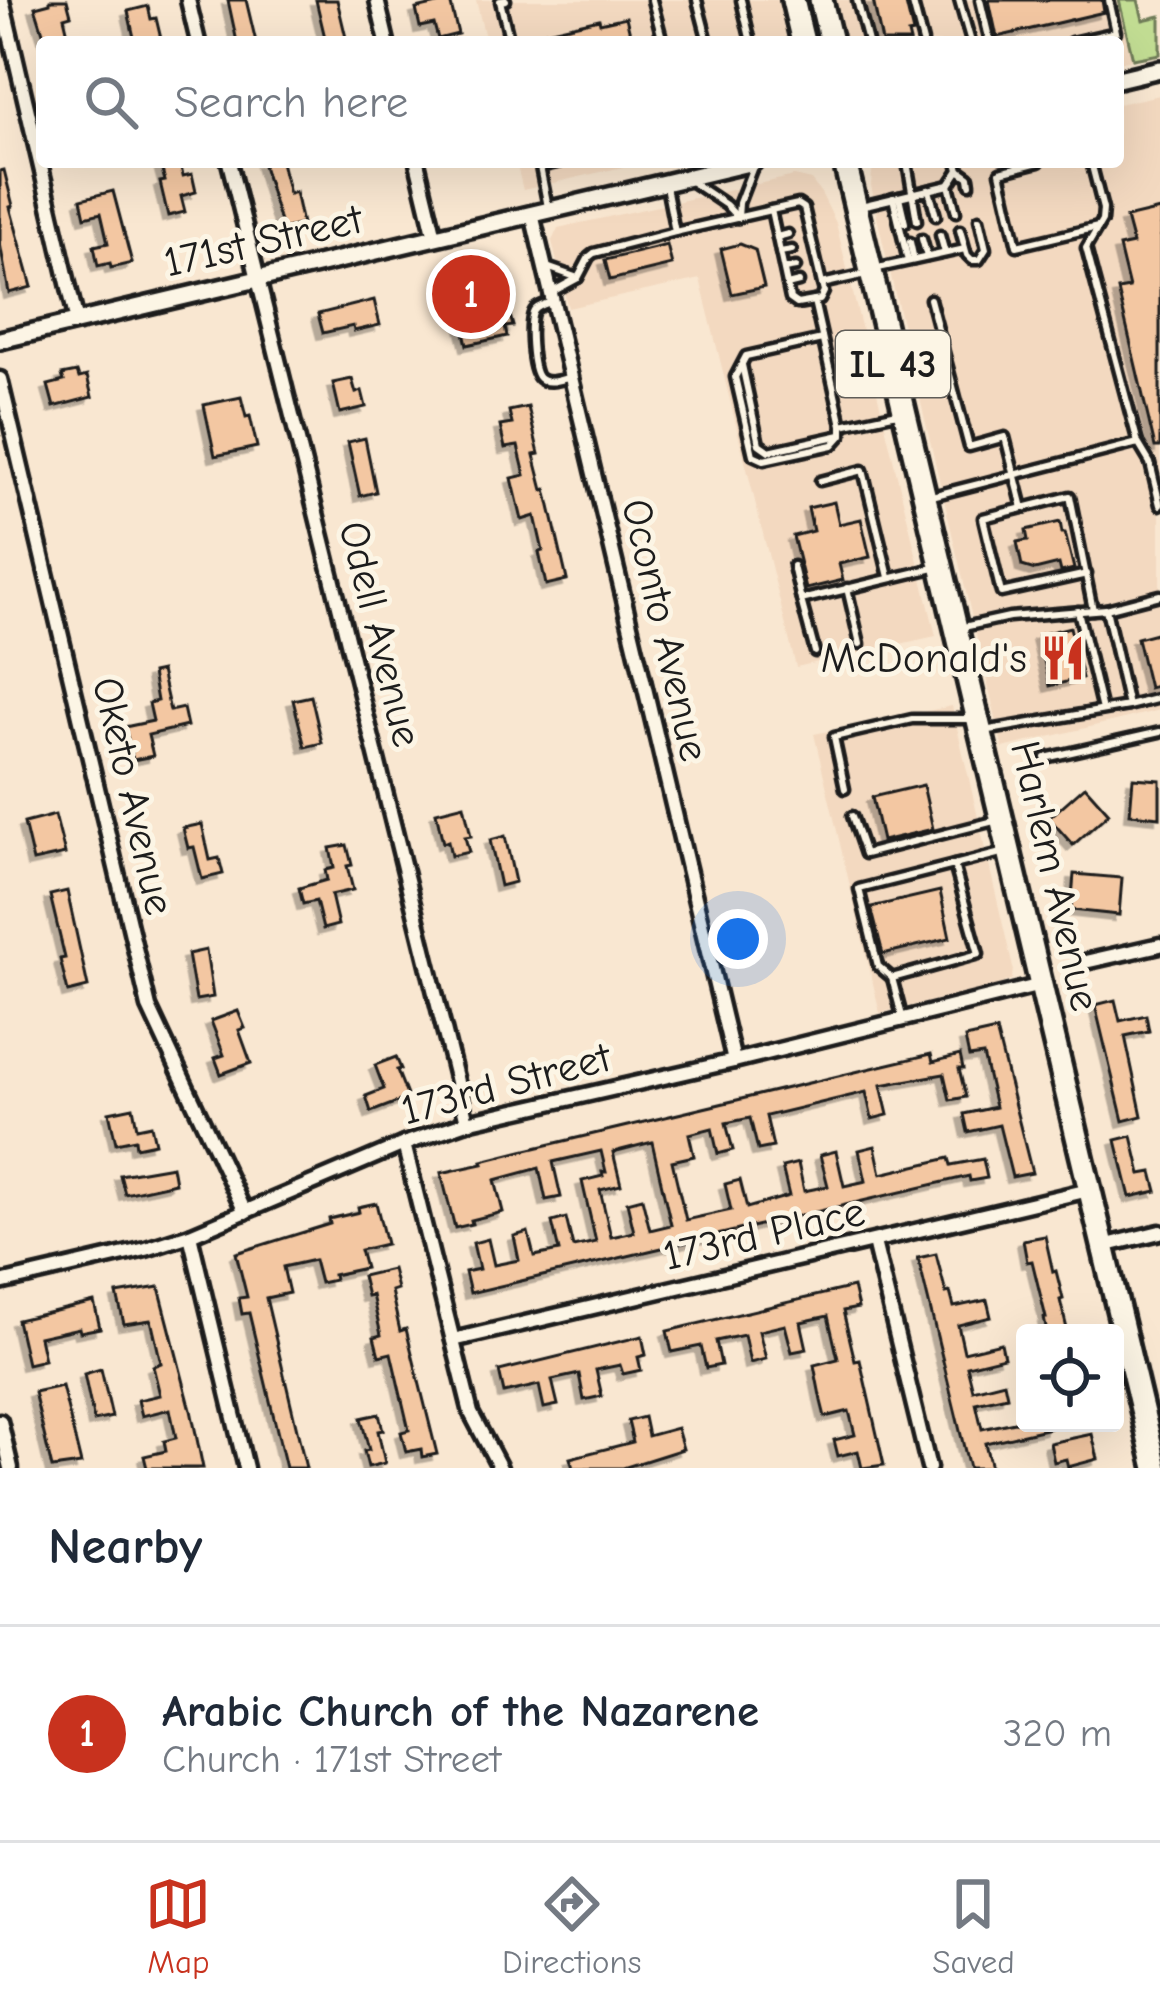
<!DOCTYPE html>
<html lang="en">
<head>
<meta charset="utf-8">
<style>
	body { margin:0; font-family:"Comic Neue",sans-serif; background:#f6f6f7; color:#1f2937 }
	.controls { position:absolute; right:36px; bottom:36px; display:grid; overflow:hidden; border-radius:12px; box-shadow:0 12px 48px #0002 }
	.controls button { width:108px; height:108px; display:grid; place-items:center; padding:0; border:0; border-bottom:3px solid #e0e1e3; background:#fff; color:#1f2937; font:60px sans-serif }
	.you { position:absolute; left:738px; top:939px; width:42px; height:42px; margin:-30px; border:9px solid #fff; border-radius:50%; background:#1a73e8; box-shadow:0 0 0 18px #1a73e833 }
	.badge { display:grid; place-items:center; width:78px; height:78px; border-radius:50%; background:#c8321e; color:#fff; font-size:39px; font-weight:700 }
	.pin { position:absolute; translate:-50% -50%; border:6px solid #fff; box-shadow:0 3px 12px #0006 }
	.list { margin:0; padding:0; list-style:none }
	h2 { display:flex; justify-content:space-between; align-items:center; height:156px; margin:0; padding:0 48px; font-size:51px }
	h2 small { font-size:39px; font-weight:400; color:#747a83 }
	.list li { display:grid; grid-template-columns:78px 1fr auto; gap:36px; align-items:center; box-sizing:border-box; height:216px; padding:0 48px; border-top:3px solid #e0e1e3 }
	.list b { display:block; font-size:45px; white-space:nowrap }
	.list p { margin:0; font-size:39px; white-space:nowrap; color:#747a83 }
	.list em { font-size:39px; font-style:normal; color:#747a83 }
	.icon { flex:none; width:66px; height:66px; fill:none; stroke:currentColor; stroke-width:2; stroke-linecap:round; stroke-linejoin:round }
	.map { position:relative; flex:none; width:1160px; height:1468px; overflow:hidden }
	.search { position:absolute; background:#fff; box-shadow:0 12px 48px #0002; left:36px; right:36px; top:36px; height:132px; display:flex; align-items:center; gap:30px; box-sizing:border-box; padding:0 42px; border-radius:12px; color:#747a83; font-size:45px }
	.sheet { height:372px; background:#fff }
	nav { display:flex; justify-content:space-around; align-items:center; box-sizing:border-box; height:168px; border-top:3px solid #e0e1e3; background:#fff; font-size:33px; color:#747a83 }
	nav a { display:grid; justify-items:center; gap:6px }
	nav .on { color:#c8321e }
	.map>svg:first-child { display:block }
	.built { fill:#f3d9c0 }
	.green { fill:#c2dd93; stroke:#6f7c58; stroke-width:3 }
	.building { fill:#f3c7a2; stroke:#1c1c1c; stroke-width:3; fill-rule:evenodd; filter:url(#shadow) }
	.lines { fill:none; stroke-linecap:round; stroke-linejoin:round }
	.service-casing { stroke:#1c1c1c; stroke-width:15 }
	.minor-casing { stroke:#1c1c1c; stroke-width:21 }
	.tertiary-casing { stroke:#1c1c1c; stroke-width:24 }
	.primary-casing { stroke:#1c1c1c; stroke-width:30 }
	.path { stroke:#1c1c1c; stroke-width:3; stroke-dasharray:12 9; stroke-linecap:butt }
	.service { stroke:#fcf5e5; stroke-width:6 }
	.minor { stroke:#fcf5e5; stroke-width:12 }
	.tertiary { stroke:#fcf5e5; stroke-width:15 }
	.primary { stroke:#fcf5e5; stroke-width:21 }
	.labels { text-anchor:middle; dominant-baseline:central; stroke-width:10; stroke-linejoin:round; paint-order:stroke }
	.shield { fill:#fcf5e5; stroke:#5f5d58; stroke-width:3 }
	.shield-label { font-size:39px; font-weight:bold; fill:#1c1c1c }
	.street-label { font-size:42px; fill:#1c1c1c; stroke:#fcf5e5 }
	.poi-label { font-size:42px; fill:#1c1c1c; stroke:#fcf5e5; text-anchor:end }
</style>
</head>
<body>
<div class="map">
<svg width="1160" height="1468" viewBox="0 0 1160 1468">
	<defs>
		<filter id="shadow"><feDropShadow dx="-5.5" dy="5.5" stdDeviation="0" flood-color="#0004"/></filter>
	</defs>
	<rect width="100%" height="100%" fill="#f9e7d1"/>
	<filter id="ink" filterUnits="userSpaceOnUse"><feTurbulence type="fractalNoise" baseFrequency=".00833" numOctaves="2"/><feDisplacementMap in="SourceGraphic" scale="24" xChannelSelector="R" yChannelSelector="G"/><feConvolveMatrix kernelMatrix="1 2 1 2 8 2 1 2 1" color-interpolation-filters="sRGB"/></filter>
	<g filter="url(#ink)">
		<g class="built">
			<polygon points="476,0 783,0 792,42 486,42"/>
			<polygon points="829,0 1119,0 1133,59 1118,62 1118,42 838,42"/>
			<polygon points="1160,95 1160,710 1003,748 879,226 871,185 872,172 877,162 1118,162 1118,104"/>
			<polygon points="516,162 644,162 523,190"/>
			<polygon points="794,176 811,180 821,193 836,223 936,636 796,667 700,279 568,308 552,241 558,228"/>
			<polygon points="952,706 1013,968 1012,979 997,986 880,1013 814,734"/>
		</g>
		<polygon class="green" points="1119,0 1138,0 1143,20 1160,16 1160,54 1133,59"/>
		<g class="building">
			<polygon points="50,0 67,0 71,15 64,17 70,42 46,42 35,7 50,3"/>
			<polygon points="228,0 246,0 256,42 237,42"/>
			<polygon points="316,0 337,0 347,42 326,42"/>
			<polygon points="873,0 905,0 913,33 908,34 910,42 882,42"/>
			<polygon points="989,0 1102,0 1104,12 997,37"/>
			<polygon points="450,1 458,34 438,39 434,24 420,27 416,9"/>
			<polygon points="148,6 151,19 156,18 161,39 135,42 128,11"/>
			<polygon points="626,17 632,42 521,42 521,37 599,19 600,23"/>
			<polygon points="160,162 180,162 183,176 192,174 196,192 181,196 185,212 168,216 160,182 165,181"/>
			<polygon points="262,162 281,162 289,194 295,192 302,224 282,229"/>
			<polygon points="4,170 13,206 10,207 32,287 9,293 0,243 0,171"/>
			<polygon points="113,191 132,263 111,268 110,263 98,266 94,246 108,243 101,213 85,217 81,199"/>
			<polygon points="1160,210 1160,447 1155,447 1118,290 1129,288 1119,247 1133,244 1126,218"/>
			<polygon points="740,244 755,250 764,287 732,294 721,249"/>
			<polygon points="667,245 672,265 610,280 605,260"/>
			<polygon points="481,271 492,316 509,312 513,326 505,327 507,336 467,345 451,278"/>
			<polygon points="374,300 380,325 354,331 353,326 323,333 318,314"/>
			<polygon points="77,372 79,378 87,376 92,397 54,407 48,385 64,381 62,375"/>
			<polygon points="352,379 356,393 362,391 366,407 340,413 333,383"/>
			<polygon points="241,397 246,417 250,416 257,447 215,456 204,405"/>
			<polygon points="528,407 539,454 534,455 543,490 546,489 567,580 546,585 539,552 543,551 535,516 522,520 512,478 525,475 518,446 505,448 500,426 512,424 509,411"/>
			<polygon points="365,438 376,492 360,496 348,442"/>
			<polygon points="834,502 839,524 861,519 870,557 839,564 843,580 806,589 793,536 813,531 808,508"/>
			<polygon points="1060,522 1062,533 1065,533 1074,569 1061,572 1059,564 1035,570 1022,566 1017,542 1028,540 1026,530"/>
			<polygon points="1070,627 1082,678 1050,686 1038,635"/>
			<polygon points="1160,632 1160,685 1149,688 1137,638"/>
			<polygon points="161,671 170,711 183,708 187,726 148,735 153,756 133,760 125,727 153,721 149,703 157,701 152,673"/>
			<polygon points="311,696 322,743 305,747 293,700"/>
			<polygon points="1133,778 1160,780 1160,817 1130,814"/>
			<polygon points="923,785 933,829 882,841 872,797"/>
			<polygon points="1085,786 1109,813 1073,845 1049,818"/>
			<polygon points="464,805 471,836 465,837 469,852 451,856 448,841 443,843 436,812"/>
			<polygon points="55,815 65,854 33,861 24,823"/>
			<polygon points="202,824 210,860 219,858 223,874 202,879 194,847 188,848 183,828"/>
			<polygon points="505,836 515,882 500,886 490,840"/>
			<polygon points="347,845 352,865 347,866 353,890 331,895 338,925 323,929 316,901 303,904 299,888 327,880 325,870 334,868 330,848"/>
			<polygon points="1074,874 1122,878 1119,915 1071,910"/>
			<polygon points="67,891 88,987 68,992 60,959 65,958 50,895"/>
			<polygon points="940,891 950,938 883,954 871,907"/>
			<polygon points="206,950 213,997 196,1000 188,954"/>
			<polygon points="1115,1000 1120,1021 1146,1015 1149,1031 1125,1036 1142,1116 1123,1121 1095,1005"/>
			<polygon points="238,1011 245,1028 239,1030 251,1063 221,1074 215,1058 224,1055 211,1021"/>
			<polygon points="996,1031 1032,1173 1012,1177 999,1125 968,1132 964,1114 995,1107 983,1055 969,1057 965,1038"/>
			<path d="M931,1054L933,1062L960,1055L963,1069H959L966,1097L950,1100L944,1074L881,1085L888,1115L872,1119L866,1092L766,1116L773,1147L758,1150L750,1118L726,1123L733,1150L718,1154L712,1128L689,1134L694,1156L672,1161L686,1220L731,1210L725,1184L740,1180L747,1208L789,1196L782,1167L798,1163L804,1191L828,1186L820,1155L836,1151L844,1186L866,1181L859,1150L875,1146L881,1174L949,1158L951,1165L983,1159L987,1178L970,1181L969,1176L470,1293L465,1272L479,1269L473,1243L488,1239L494,1265L519,1260L514,1236L528,1232L534,1256L559,1251L552,1222L566,1218L573,1247L596,1242L582,1181L603,1176L602,1172H606L601,1151L553,1162L561,1197L546,1200L539,1168L495,1180L503,1212L471,1220L472,1224L455,1228L441,1173L483,1164L482,1161L522,1151ZM652,1142L671,1225L650,1230L642,1198L627,1202L634,1232L611,1237L600,1190L621,1185L613,1152Z"/>
			<polygon points="396,1057 401,1069 397,1070 408,1098 371,1112 366,1096 384,1089 375,1065"/>
			<polygon points="133,1107 137,1128 151,1125 155,1143 136,1147 135,1139 116,1143 109,1112"/>
			<polygon points="1132,1136 1141,1174 1152,1172 1157,1191 1130,1197 1116,1140"/>
			<polygon points="172,1166 175,1183 125,1194 120,1175"/>
			<polygon points="376,1203 386,1244 360,1250 365,1268 333,1275 334,1280 320,1283 314,1260 283,1267 289,1293 266,1298 306,1468 286,1468 249,1313 242,1314 239,1298 247,1297 236,1253 330,1224 329,1219 359,1212 358,1207"/>
			<polygon points="1045,1236 1053,1272 1056,1271 1063,1299 1060,1300 1068,1333 1047,1333 1044,1318 1046,1318 1032,1261 1027,1262 1023,1240"/>
			<polygon points="936,1254 946,1293 950,1292 954,1307 987,1300 991,1317 958,1325 964,1352 1001,1343 1004,1357 967,1366 973,1390 1004,1382 1007,1396 976,1403 982,1429 1014,1422 1050,1423 1050,1428 985,1443 991,1468 969,1468 918,1258"/>
			<polygon points="392,1269 397,1289 391,1291 400,1331 406,1329 437,1454 422,1457 421,1449 406,1452 401,1432 409,1430 391,1353 379,1356 374,1337 381,1335 372,1295 367,1296 362,1276"/>
			<polygon points="159,1287 191,1410 203,1468 147,1468 144,1456 166,1451 164,1441 176,1438 170,1409 142,1416 138,1400 160,1395 153,1366 161,1363 151,1320 124,1324 117,1294"/>
			<polygon points="853,1287 858,1308 843,1311 855,1361 860,1360 884,1465 862,1468 858,1451 838,1456 834,1440 855,1435 849,1411 825,1417 821,1401 814,1365 838,1359 828,1316 801,1322 807,1349 792,1352 785,1325 759,1331 766,1359 750,1363 744,1335 716,1341 721,1365 706,1368 701,1346 672,1352 667,1331"/>
			<polygon points="94,1302 100,1328 80,1332 79,1328 39,1337 44,1360 27,1364 17,1320"/>
			<polygon points="642,1336 646,1355 638,1357 641,1370 623,1374 620,1365 596,1370 602,1396 584,1400 579,1374 552,1380 558,1405 544,1408 539,1385 504,1393 499,1371"/>
			<polygon points="101,1369 112,1417 94,1421 84,1374"/>
			<polygon points="62,1386 81,1464 52,1468 34,1392"/>
			<polygon points="379,1414 383,1430 378,1431 385,1463 368,1467 364,1451 369,1450 361,1418"/>
			<polygon points="644,1417 648,1436 677,1428 683,1449 623,1468 573,1468 570,1458 633,1442 628,1421"/>
			<polygon points="1092,1434 1098,1459 1068,1467 1066,1459 1054,1462 1050,1443"/>
		</g>
		<g class="lines">
			<g class="service-casing">
				<g id="service">
					<polyline points="506,0 500,1 510,42"/>
					<polyline points="652,0 663,42"/>
					<polyline points="697,0 708,42"/>
					<polyline points="741,0 751,42"/>
					<polyline points="857,0 868,42"/>
					<polyline points="912,0 923,42"/>
					<polyline points="959,0 971,42"/>
					<polyline points="980,0 990,42"/>
					<polyline points="1071,42 1116,32 1109,0"/>
					<polyline points="539,162 548,207"/>
					<polyline points="907,162 917,221"/>
					<polyline points="1039,162 1000,172 1017,246 1098,227"/>
					<polyline points="1091,162 1103,209 1102,221 1086,248 1138,443 1150,463 1160,505"/>
					<polyline points="540,167 561,162"/>
					<polyline points="959,170 969,177 970,184"/>
					<polyline points="689,180 726,205 738,218"/>
					<polyline points="949,185 956,212"/>
					<polyline points="929,190 936,216"/>
					<polyline points="899,197 905,223"/>
					<polyline points="893,198 908,261"/>
					<polyline points="861,206 949,185 959,170 957,162"/>
					<polyline points="771,210 798,204 804,208 822,284 866,274"/>
					<polyline points="738,218 739,203 754,164"/>
					<polyline points="960,230 967,255 972,260 979,260 986,249 979,219"/>
					<polyline points="675,232 771,210 790,299 797,304 820,300 824,292 822,284"/>
					<polyline points="940,235 945,253"/>
					<polyline points="777,237 788,234"/>
					<polyline points="922,239 927,257"/>
					<polyline points="910,242 914,260"/>
					<polyline points="780,252 792,250"/>
					<polyline points="547,267 578,278"/>
					<polyline points="784,269 796,267"/>
					<polyline points="874,269 965,249"/>
					<polyline points="787,285 799,282"/>
					<polyline points="552,292 578,278 589,257 594,253 675,232 666,186"/>
					<polyline points="930,299 969,447 1005,437 1023,508 983,518 1001,593 1087,574"/>
					<polyline points="814,301 842,425 902,412"/>
					<path d="M551,302C545,304 537,306 534,311C528,321 531,370 539,378C547,385 559,380 567,378"/>
					<polyline points="822,339 746,356 735,377 753,455 764,460 833,445 842,435 842,425"/>
					<polyline points="742,365 759,444 769,451 841,435"/>
					<polyline points="820,481 863,470 889,577"/>
					<polyline points="928,497 1138,443"/>
					<polyline points="1023,508 1070,496 1093,610"/>
					<polyline points="793,566 801,600"/>
					<polyline points="847,588 860,644"/>
					<polyline points="1106,609 1160,595"/>
					<polyline points="1078,611 1102,710"/>
					<polyline points="959,628 1009,617 1106,609 1128,706"/>
					<polyline points="815,652 801,600 938,567"/>
					<polyline points="984,731 1128,706 1160,698"/>
					<polyline points="1045,758 1160,732"/>
					<polyline points="845,789 834,737 912,719 973,719"/>
					<polyline points="852,816 865,854 998,820"/>
					<polyline points="891,977 878,966 859,889 954,865"/>
					<polyline points="902,1016 892,978 979,954 954,865 1005,852"/>
				</g>
			</g>
			<g class="minor-casing">
				<g id="minor">
					<polyline points="2,0 77,322"/>
					<polyline points="188,0 198,42"/>
					<polyline points="377,0 387,42"/>
					<polyline points="229,162 467,1122"/>
					<polyline points="417,162 435,237"/>
					<polyline points="532,214 734,1061"/>
					<polyline points="0,379 149,1007 245,1212"/>
					<polyline points="1085,962 1160,945"/>
					<polyline points="404,1144 471,1413 500,1468"/>
					<polyline points="190,1235 246,1468"/>
					<polyline points="874,1242 929,1468"/>
					<polyline points="1103,1246 1160,1232"/>
					<polyline points="0,1283 146,1249 190,1235 404,1144 467,1122 734,1061 1041,985"/>
					<polyline points="453,1340 1089,1190"/>
					<polyline points="0,1421 11,1468"/>
				</g>
			</g>
			<g class="tertiary-casing">
				<g id="tertiary">
					<polyline points="1118,79 1160,69"/>
					<polyline points="0,340 753,162"/>
				</g>
			</g>
			<g class="primary-casing">
				<g id="primary">
					<polyline points="793,0 803,42"/>
					<polyline points="821,0 831,42"/>
					<polyline points="845,162 1156,1468"/>
				</g>
			</g>
			<polyline class="path" points="469,272 478,261 479,254"/>
			<use href="#service" class="service"/>
			<use href="#minor" class="minor"/>
			<use href="#tertiary" class="tertiary"/>
			<use href="#primary" class="primary"/>
		</g>
	</g>
	<defs>
		<g id="restaurant-bare" transform="scale(3.6)"><path d="M-5-6h1v4h1v-4h1v4h1v-4h1v5L-1.5 .5V6h-2V.5L-5-1ZM5-6V6H3V1.5H1.5Q1.5-4 5-6Z" fill="#c8321e" stroke="#fcf5e5" stroke-width="2.5" paint-order="stroke"/></g>
	</defs>
	<g fill-rule="evenodd">
		<use href="#restaurant-bare" x="1063" y="658"/>
	</g>
	<g class="labels">
		<rect class="shield" x="836" y="331" width="114" height="66" rx="9"/>
		<g class="shield-label">
			<text x="893" y="364">IL 43</text>
		</g>
		<g class="street-label">
			<text transform="translate(263 241) rotate(-13)">171st Street</text>
			<text transform="translate(665 630) rotate(77)">Oconto Avenue</text>
			<text transform="translate(380 634) rotate(76)">Odell Avenue</text>
			<text transform="translate(133 796) rotate(77)">Oketo Avenue</text>
			<text transform="translate(1055 876) rotate(77)">Harlem Avenue</text>
			<text transform="translate(506 1084) rotate(-15)">173rd Street</text>
			<text transform="translate(764 1234) rotate(-13)">173rd Place</text>
		</g>
		<g class="poi-label">
			<text x="1027" y="658">McDonald's</text>
		</g>
	</g>
</svg>
<div class="controls">
<button><svg class="icon" aria-label="locate" viewBox="0 0 24 24"><circle cx="12" cy="12" r="6"/><path d="M12 2v4M12 18v4M2 12h4M18 12h4"/></svg></button>
</div>
<div class="you"></div>
<div class="pin badge" style="left:471px;top:294px">1</div>
<div class="search"><svg class="icon" aria-label="search" viewBox="0 0 24 24"><circle cx="10" cy="10" r="6"/><path d="M15 15l6 6"/></svg>Search here</div>
</div>
<section class="sheet">
<h2>Nearby<small></small></h2>
<ul class="list">
<li><span class="badge">1</span><div><b>Arabic Church of the Nazarene</b><p>Church · 171st Street</p></div><em>320 m</em></li>
</ul>
</section>
<nav>
<a class="on"><svg class="icon" aria-label="map" viewBox="0 0 24 24"><path d="M3 6l6-2 6 2 6-2v14l-6 2-6-2-6 2zM9 4v14M15 6v14"/></svg>Map</a>
<a><svg class="icon" aria-label="directions" viewBox="0 0 24 24"><path d="M12 3l9 9-9 9-9-9zM9 14v-3h6M13 9l2 2-2 2"/></svg>Directions</a>
<a><svg class="icon" aria-label="saved" viewBox="0 0 24 24"><path d="M7 4h10v16l-5-4-5 4z"/></svg>Saved</a>
</nav>
</body>
</html>
